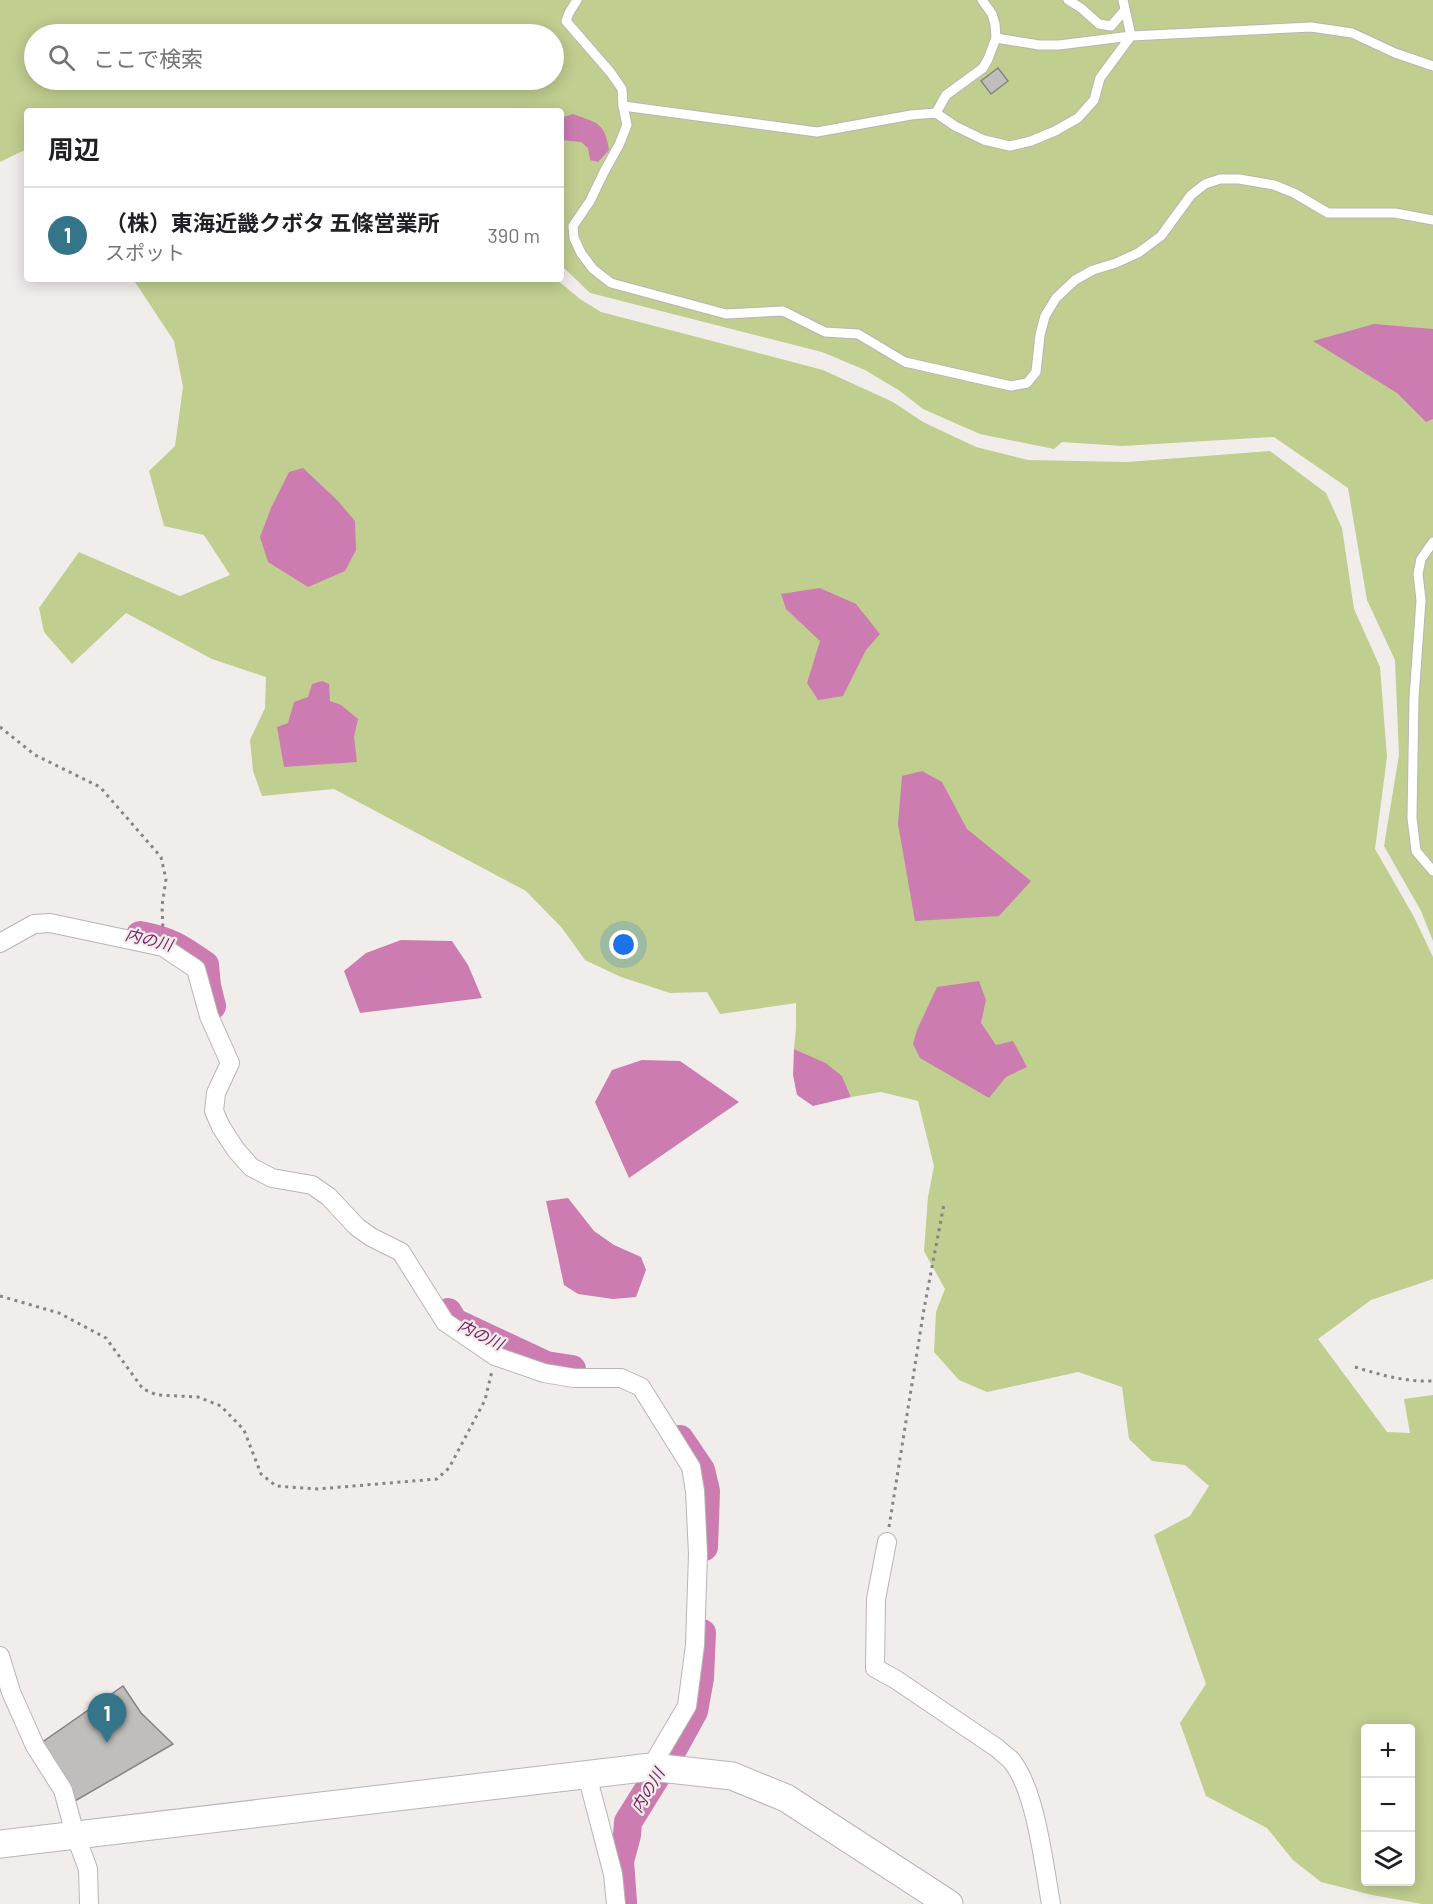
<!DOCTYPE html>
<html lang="ja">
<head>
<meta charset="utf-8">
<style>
	body { margin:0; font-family:Barlow,"Noto Sans JP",sans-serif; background:#f2f2f2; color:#202124 }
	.controls { position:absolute; right:18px; bottom:18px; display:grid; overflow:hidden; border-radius:6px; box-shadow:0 3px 15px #0003 }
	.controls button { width:54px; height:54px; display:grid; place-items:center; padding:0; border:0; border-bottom:2px solid #e0e0e0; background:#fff; color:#202124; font:30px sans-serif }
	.you { position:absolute; left:624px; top:945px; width:21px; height:21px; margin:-15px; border:4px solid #fff; border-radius:50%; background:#1a73e8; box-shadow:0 0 0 9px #1a73e833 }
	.badge { display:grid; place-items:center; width:39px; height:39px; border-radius:50%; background:#357589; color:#fff; font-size:20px; font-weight:700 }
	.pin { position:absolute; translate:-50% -50px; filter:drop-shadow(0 2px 3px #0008) }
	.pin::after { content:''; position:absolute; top:32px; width:21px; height:18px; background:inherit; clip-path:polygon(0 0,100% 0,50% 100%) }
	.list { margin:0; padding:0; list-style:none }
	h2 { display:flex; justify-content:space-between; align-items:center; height:78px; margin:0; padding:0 24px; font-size:26px }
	h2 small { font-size:20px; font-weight:400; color:#757577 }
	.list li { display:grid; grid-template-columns:39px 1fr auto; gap:18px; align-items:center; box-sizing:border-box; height:96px; padding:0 24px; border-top:2px solid #e0e0e0 }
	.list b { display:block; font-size:22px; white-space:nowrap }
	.list p { margin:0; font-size:20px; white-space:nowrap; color:#757577 }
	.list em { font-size:20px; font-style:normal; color:#757577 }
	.icon { flex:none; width:33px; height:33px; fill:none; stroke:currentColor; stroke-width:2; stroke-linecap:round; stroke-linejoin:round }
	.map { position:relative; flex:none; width:1433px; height:1904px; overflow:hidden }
	.search { position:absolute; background:#fff; box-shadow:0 3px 15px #0003; left:24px; top:24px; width:540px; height:66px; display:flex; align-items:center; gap:15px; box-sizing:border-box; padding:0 21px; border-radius:33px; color:#757577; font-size:22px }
	.panel { position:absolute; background:#fff; box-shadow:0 3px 15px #0003; left:24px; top:108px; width:540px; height:174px; border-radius:6px }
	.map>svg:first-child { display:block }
	.green { fill:#c0ce90; fill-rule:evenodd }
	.water { fill:#cd7cb1 }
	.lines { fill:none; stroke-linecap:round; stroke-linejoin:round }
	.river { stroke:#cd7cb1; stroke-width:28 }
	.building { fill:#bfbebb; stroke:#868482; stroke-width:1.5 }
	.lane-casing { stroke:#b9b5b4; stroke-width:11 }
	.street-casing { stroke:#b9b5b4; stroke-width:20 }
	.secondary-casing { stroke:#b9b5b4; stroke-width:29 }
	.path { stroke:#868584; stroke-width:3; stroke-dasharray:3 4.5; stroke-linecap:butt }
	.lane { stroke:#fff; stroke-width:9 }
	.street { stroke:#fff; stroke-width:18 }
	.secondary { stroke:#fff; stroke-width:27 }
	.labels { text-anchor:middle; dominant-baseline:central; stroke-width:4.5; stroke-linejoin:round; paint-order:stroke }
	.water-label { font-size:16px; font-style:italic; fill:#7a1961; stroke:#f0edeb }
</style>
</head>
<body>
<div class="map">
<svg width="1433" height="1904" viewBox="0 0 1433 1904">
	<rect width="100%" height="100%" fill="#f0edeb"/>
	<g class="green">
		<path d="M0,0H1433V941L1421,911L1384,846L1399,755L1395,660L1367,600L1348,488L1274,437L1122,446L1062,442L1054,449L980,434L923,409L900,391L865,370L822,352L590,293L561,265V111H27V149L0,162ZM34,34H554V80H34Z"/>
		<path d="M133,279H556L580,299L601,312L823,370L893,402L923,422L976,447L1028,460L1127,462L1270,451L1326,493L1342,528L1354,609L1380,667L1387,757L1375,849L1414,917L1433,957V1279L1371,1300L1318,1339L1387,1432L1410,1433L1404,1399L1433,1395V1904H1422L1372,1895L1321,1882L1293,1860L1267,1828L1206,1796L1180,1723L1206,1684L1154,1535L1190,1516L1209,1486L1185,1465L1152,1461L1129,1439L1122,1387L1078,1372L987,1392L959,1380L934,1352L936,1312L945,1289L924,1251L928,1197L934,1166L918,1101L881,1092L851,1097L842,1076L826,1063L794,1049L796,1028V1003L720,1014L707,992L670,993L621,977L585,960L562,928L526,891L334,789L262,796L253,771L250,740L265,708L266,677L212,659L126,613L72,664L44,632L39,608L79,552L180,596L230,575L204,535L164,526L149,471L175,446L183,387L174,341ZM1366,1728H1410V1882H1366Z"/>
	</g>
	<g class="water">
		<path d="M573,114C597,123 605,122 609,150L598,162L590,160L588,148L581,142L561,140V118Z"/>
		<polygon points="1374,324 1433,329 1433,419 1426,422 1397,393 1313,341"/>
		<polygon points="303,468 337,500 355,521 356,550 345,571 308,587 268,562 260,537 271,508 289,472"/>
		<polygon points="820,588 856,604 880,634 866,650 843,696 818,700 807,683 820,641 786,609 781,594"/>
		<polygon points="322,681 329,684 330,701 341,705 358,719 354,737 357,762 284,767 277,727 288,723 294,702 308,697 312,684"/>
		<polygon points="922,771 942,782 967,829 1031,881 999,916 915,921 898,824 902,776"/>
		<polygon points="401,940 452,941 468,965 482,998 360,1013 344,971 366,953"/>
		<polygon points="979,981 986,1000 981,1023 996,1045 1013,1041 1027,1067 1006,1077 989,1098 920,1058 913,1044 917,1030 937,987"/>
		<polygon points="794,1049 826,1063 842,1076 851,1097 813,1106 797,1095 793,1075"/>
		<polygon points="642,1060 680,1061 739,1102 629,1178 595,1102 612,1070"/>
		<polygon points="568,1198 594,1231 614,1245 641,1257 646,1270 636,1297 613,1299 578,1294 564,1285 546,1201"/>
	</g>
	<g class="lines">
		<g class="river">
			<path d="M140,935C169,940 181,948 205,965L207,986L212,1006"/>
			<polyline points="448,1312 454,1322 546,1365 572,1369"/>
			<polyline points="680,1439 701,1470 706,1491 704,1547"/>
			<polyline points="623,1902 620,1861 627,1835 628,1822 671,1753 694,1711 700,1678 702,1633"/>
		</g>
	</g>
	<g class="building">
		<polygon points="998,68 1008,81 991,94 981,81"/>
		<polygon points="123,1686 141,1713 173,1744 75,1801 41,1743"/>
	</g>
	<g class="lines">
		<g class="lane-casing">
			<g id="lane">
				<polyline points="577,0 569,13 566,21 611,73 622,89 623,106 627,125 619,145 604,172 590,201 573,226 574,238 581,253 593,269 611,283 726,314 783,311 825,332 858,334 905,362 1011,386 1027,383 1036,372 1040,335 1045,316 1056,298 1075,280 1093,270 1116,263 1138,253 1161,236 1191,195 1205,184 1220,179 1239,179 1274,185 1294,193 1328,213 1395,213 1433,220"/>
				<polyline points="1068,0 1081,8 1099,24 1111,26 1125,10"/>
				<polyline points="996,38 1039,45 1059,45 1131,36 1311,27 1352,33 1395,53 1433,66"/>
				<polyline points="623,106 817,132 911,115 936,113 955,126 984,140 1010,146 1031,141 1055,131 1078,118 1094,100 1100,78 1131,36 1123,0"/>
				<polyline points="936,113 946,95 983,68 988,59 996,38 995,24 992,14 982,0"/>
				<polyline points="1433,542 1421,559 1418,574 1421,600 1414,698 1412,818 1416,851 1433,871"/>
			</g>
		</g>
		<g class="street-casing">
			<g id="street">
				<polyline points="0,943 34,924 50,923 163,947 196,969 209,1016 230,1063 216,1093 214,1111 221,1127 236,1150 251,1167 272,1178 312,1185 329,1197 357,1227 371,1237 401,1252 445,1322 495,1356 544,1373 574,1378 621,1378 641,1387 691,1467 695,1491 698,1554 695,1645 687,1706 651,1767"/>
				<path d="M887,1542L876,1599L875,1668L895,1679L997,1748C1001,1752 1007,1756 1011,1760C1036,1790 1044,1866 1051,1904"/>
				<polyline points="0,1656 11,1692 35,1746 63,1790 75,1834 88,1869 89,1904"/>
				<polyline points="587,1775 613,1874 616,1904"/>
			</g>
		</g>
		<g class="secondary-casing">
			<polyline id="secondary" points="0,1844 651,1767 732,1776 786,1798 949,1904"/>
		</g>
		<g class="path">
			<polyline points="0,727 35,755 100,787 161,857 166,879 162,906 163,930"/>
			<polyline points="0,1296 59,1313 106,1338 143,1389 157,1395 198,1397 221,1406 244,1430 261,1474 276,1486 318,1489 437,1479 449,1468 485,1400 492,1371"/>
			<path d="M1355,1367C1381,1375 1405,1382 1433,1381"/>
			<polyline points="889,1527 924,1309 944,1204"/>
		</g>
		<use href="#lane" class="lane"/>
		<use href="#street" class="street"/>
		<use href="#secondary" class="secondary"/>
	</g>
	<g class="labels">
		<g class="water-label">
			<text transform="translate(149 939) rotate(14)">内の川</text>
			<text transform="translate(481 1334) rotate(26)">内の川</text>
			<text transform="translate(647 1790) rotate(-59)">内の川</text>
		</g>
	</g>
</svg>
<div class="controls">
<button>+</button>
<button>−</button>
<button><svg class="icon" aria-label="layers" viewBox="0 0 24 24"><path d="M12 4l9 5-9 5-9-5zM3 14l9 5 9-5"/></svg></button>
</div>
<div class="you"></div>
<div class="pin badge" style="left:107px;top:1743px">1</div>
<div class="search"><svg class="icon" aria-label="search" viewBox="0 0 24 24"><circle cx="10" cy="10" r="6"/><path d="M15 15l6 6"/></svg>ここで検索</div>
<section class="panel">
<h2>周辺<small></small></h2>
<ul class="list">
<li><span class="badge">1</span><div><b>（株）東海近畿クボタ 五條営業所</b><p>スポット</p></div><em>390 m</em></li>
</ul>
</section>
</div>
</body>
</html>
